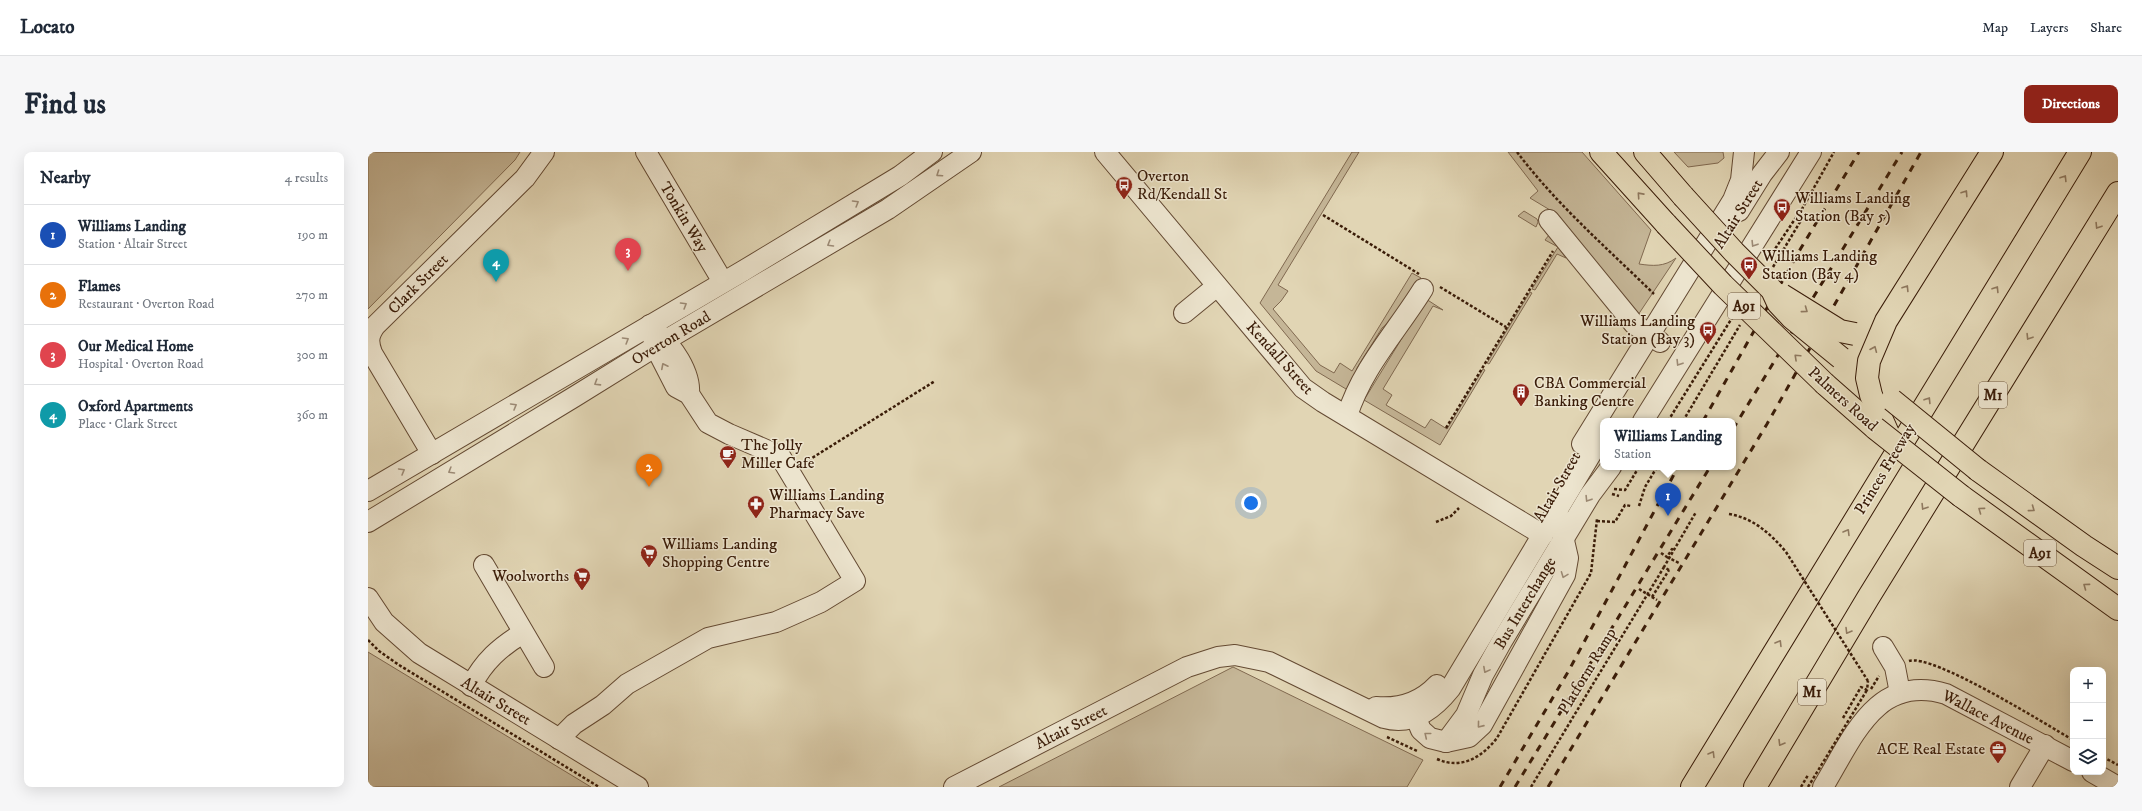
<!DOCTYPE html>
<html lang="en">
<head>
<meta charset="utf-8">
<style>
	body { margin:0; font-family:"IM FELL DW Pica",serif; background:#f6f6f7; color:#1f2937 }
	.controls { position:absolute; right:12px; bottom:12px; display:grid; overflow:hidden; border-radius:8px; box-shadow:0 4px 16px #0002 }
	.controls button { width:36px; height:36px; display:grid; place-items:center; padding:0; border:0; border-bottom:1px solid #e0e1e3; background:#fff; color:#1f2937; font:20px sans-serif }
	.you { position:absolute; left:883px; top:351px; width:14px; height:14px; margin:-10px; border:3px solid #fff; border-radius:50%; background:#1a73e8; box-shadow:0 0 0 6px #1a73e833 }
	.badge { display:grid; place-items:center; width:26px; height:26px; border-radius:50%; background:#8f2418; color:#fff; font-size:13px; font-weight:700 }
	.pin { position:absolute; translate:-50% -33px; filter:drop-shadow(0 1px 2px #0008) }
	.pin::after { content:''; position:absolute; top:21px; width:14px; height:12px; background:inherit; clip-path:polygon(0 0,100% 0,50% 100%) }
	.popup { position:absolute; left:1232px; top:266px; width:136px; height:52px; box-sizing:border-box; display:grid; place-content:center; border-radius:8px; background:#fff; filter:drop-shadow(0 1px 3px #0005); font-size:13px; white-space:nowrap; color:#747a83 }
	.popup b { font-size:15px; color:#1f2937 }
	.popup::after { content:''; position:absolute; left:50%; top:100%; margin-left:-8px; border:8px solid transparent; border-top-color:#fff }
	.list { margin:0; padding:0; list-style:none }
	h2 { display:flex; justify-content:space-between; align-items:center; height:52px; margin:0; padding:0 16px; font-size:17px }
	h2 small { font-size:13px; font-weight:400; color:#747a83 }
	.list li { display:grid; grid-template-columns:26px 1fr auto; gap:12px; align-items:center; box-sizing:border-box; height:60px; padding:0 16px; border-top:1px solid #e0e1e3 }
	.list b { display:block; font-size:15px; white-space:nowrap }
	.list p { margin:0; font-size:13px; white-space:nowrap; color:#747a83 }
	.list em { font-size:13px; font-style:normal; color:#747a83 }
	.icon { flex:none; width:22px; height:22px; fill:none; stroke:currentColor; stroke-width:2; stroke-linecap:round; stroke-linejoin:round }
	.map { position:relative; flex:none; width:1750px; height:635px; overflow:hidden; border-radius:8px }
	header { display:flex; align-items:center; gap:24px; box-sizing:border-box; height:56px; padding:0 20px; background:#fff; border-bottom:1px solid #e0e1e3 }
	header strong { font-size:19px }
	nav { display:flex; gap:22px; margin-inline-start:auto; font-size:14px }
	.intro { display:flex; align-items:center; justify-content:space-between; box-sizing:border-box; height:96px; padding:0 24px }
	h1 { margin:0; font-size:28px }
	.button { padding:10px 18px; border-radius:8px; background:#8f2418; color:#fff; font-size:14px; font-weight:700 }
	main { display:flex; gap:24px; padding:0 24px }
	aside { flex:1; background:#fff; border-radius:8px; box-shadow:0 4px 16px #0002 }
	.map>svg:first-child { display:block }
	.green { fill:#c5b697; stroke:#806950 }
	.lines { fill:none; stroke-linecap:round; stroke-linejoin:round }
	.minor-casing { stroke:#644a33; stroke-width:22 }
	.highway-casing { stroke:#3a1c08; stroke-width:24 }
	.path { stroke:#3a1c08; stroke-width:2.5; stroke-dasharray:3 2; stroke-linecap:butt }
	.minor { stroke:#ece4ce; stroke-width:20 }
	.highway { stroke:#e1d5b4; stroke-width:22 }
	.rail { stroke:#3a1c08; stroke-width:3; stroke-dasharray:7 7; stroke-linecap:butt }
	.highway-bridge-casing { stroke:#3a1c08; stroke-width:24; stroke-linecap:butt }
	.path-bridge { stroke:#3a1c08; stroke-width:2.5; stroke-dasharray:3 2; stroke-linecap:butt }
	.highway-bridge { stroke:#e1d5b4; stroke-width:22 }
	.oneway { stroke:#9c8a75 }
	.oneway2 { stroke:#8e785e }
	.labels { text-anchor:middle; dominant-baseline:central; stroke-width:3; stroke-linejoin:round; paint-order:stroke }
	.shield { fill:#ece4ce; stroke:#6f5843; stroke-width:1 }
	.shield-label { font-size:15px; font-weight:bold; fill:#3a1c08 }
	.poi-label { font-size:16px; fill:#3a1c08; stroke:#ece4ce; text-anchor:start }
	.street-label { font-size:16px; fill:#3a1c08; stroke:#ece4ce }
</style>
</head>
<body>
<header>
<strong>Locato</strong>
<nav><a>Map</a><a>Layers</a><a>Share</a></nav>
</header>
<div class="intro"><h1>Find us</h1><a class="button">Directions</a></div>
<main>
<aside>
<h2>Nearby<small>4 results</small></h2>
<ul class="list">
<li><span class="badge" style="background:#1a4fb4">1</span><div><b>Williams Landing</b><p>Station · Altair Street</p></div><em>190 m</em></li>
<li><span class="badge" style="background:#e8710a">2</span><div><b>Flames</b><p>Restaurant · Overton Road</p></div><em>270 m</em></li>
<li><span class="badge" style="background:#e0444e">3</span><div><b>Our Medical Home</b><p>Hospital · Overton Road</p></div><em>300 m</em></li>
<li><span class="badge" style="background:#0f9aa8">4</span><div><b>Oxford Apartments</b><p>Place · Clark Street</p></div><em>360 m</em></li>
</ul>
</aside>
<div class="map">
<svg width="1750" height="635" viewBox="0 0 1750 635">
	<rect width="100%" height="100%" fill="#e1d5b4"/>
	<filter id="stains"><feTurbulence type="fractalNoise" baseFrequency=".005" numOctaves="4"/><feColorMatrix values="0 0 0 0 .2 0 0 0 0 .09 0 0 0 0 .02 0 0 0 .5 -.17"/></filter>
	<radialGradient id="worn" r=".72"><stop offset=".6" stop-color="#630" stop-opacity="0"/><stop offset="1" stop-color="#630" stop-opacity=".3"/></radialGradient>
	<g class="green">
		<polygon points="0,0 152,0 147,8 0,157"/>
		<polygon points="984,0 991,0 910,133 920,139 913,149 905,157 952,213 966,221 972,211 984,219 1044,121 1053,126 1032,161 1014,176 989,216 983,240 948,219 892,151"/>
		<path d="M1140,0H1214L1283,78L1271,112C1285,114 1296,115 1308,106L1270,163H1266L1182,58L1162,46L1170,39Z"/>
		<polygon points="1306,0 1355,0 1356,6 1350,11 1320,15"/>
		<polygon points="1156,59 1169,67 1170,70 1168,75 1150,64"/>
		<polygon points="1181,83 1198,106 1189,102 1167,138 1164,137 1190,95 1177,88"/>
		<polygon points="1162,140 1164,141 1121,212 1119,211"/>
		<polygon points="1058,147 1075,158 1065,154 1015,237 1024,243 1018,253 1057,276 1063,267 1079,277 1115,217 1117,218 1072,293 996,248"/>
		<polygon points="0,500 223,635 0,635"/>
		<polygon points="865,515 1055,608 1039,635 631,635"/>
	</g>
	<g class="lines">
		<g class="minor-casing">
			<g id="minor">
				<polyline points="278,0 355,130"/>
				<polyline points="737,0 935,236 955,250 1175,383"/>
				<polyline points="1371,59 1394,22 1411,0"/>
				<polyline points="1181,68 1266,172 1292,190"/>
				<polyline points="816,161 849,134"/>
				<path d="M288,179C304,194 323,220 321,242"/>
				<path d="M979,264C994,216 1029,179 1055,137"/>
				<polyline points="1275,269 1443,0"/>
				<polyline points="1214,292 1365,48 1373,28 1376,0"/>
				<path d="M64,302L4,201C0,190 0,184 7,174L157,26L176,0"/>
				<polyline points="0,339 375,119 532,24 564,0"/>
				<polyline points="0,370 206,245 298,188 520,57 603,0"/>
				<polyline points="116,413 176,515"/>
				<polyline points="0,446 16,470 51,501 270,635"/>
				<polyline points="1515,495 1527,515 1532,541"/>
				<path d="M103,534C116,509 132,495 155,481"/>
				<polyline points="1043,554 1053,578 1062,586 1078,590 1101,585 1114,573 1197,423 1200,406 1189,358"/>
				<path d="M1008,555C1032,557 1052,551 1069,533"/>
				<polyline points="191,587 206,572 235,553 259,532 340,486 408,470 453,450 487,429 412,304 361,282 340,271 321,242 308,235 287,194 282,173"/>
				<polyline points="1078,590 1098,563 1115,523 1134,489 1222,343 1243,315"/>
				<polyline points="1724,620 1750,635"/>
				<path d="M586,635L819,515L850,505L867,503L901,510L1016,566C1044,574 1066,557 1082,537L1235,282"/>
				<path d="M1455,635C1485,586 1508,521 1578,542L1705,609"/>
				<polyline points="1652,635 1677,593"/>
			</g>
		</g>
		<g class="highway-casing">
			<g id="highway">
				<polyline points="1233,0 1298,72"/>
				<polyline points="1277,0 1315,44"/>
				<polyline points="1457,232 1507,276"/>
				<polyline points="1523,288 1503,243 1499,226 1501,209 1518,169 1624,0"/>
				<polyline points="1610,318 1716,394 1750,416"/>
				<polyline points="1593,344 1750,457"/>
				<polyline points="1324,635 1712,0"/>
				<polyline points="1387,635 1500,446 1750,41"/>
			</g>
		</g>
		<g class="path">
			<path d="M1149,0C1189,53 1239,96 1286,142"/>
			<polyline points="955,63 1051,122"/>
			<polyline points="1399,109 1433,58"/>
			<polyline points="1405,115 1432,70 1434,57 1466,0"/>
			<polyline points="1072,135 1138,175"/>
			<polyline points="1300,269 1364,166"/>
			<polyline points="1315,269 1372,173"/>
			<polyline points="1078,276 1185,99"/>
			<polyline points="436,311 567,229"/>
			<polyline points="1246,337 1257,338 1271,315"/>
			<polyline points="1244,342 1251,344"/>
			<polyline points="1271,354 1277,335 1289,315"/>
			<polyline points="1229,369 1247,370 1257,353 1263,354"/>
			<polyline points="1068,370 1083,364 1091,356"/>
			<polyline points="1293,401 1299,405 1304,397 1306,398"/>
			<polyline points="1299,405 1311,411"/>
			<polyline points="1271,437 1289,448"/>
			<polyline points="1284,445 1301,418"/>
			<polyline points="0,488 11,499 31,513 231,635"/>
			<path d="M1541,509C1564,501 1679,573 1705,588"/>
			<polyline points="1503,537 1511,524"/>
			<polyline points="1475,566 1493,535 1499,538 1500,529"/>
			<polyline points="1019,585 1049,599"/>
			<polyline points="1735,605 1750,613"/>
			<path d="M1069,607C1094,618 1114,605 1129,586L1223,421L1229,367"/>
			<polyline points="1163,635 1222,537"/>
			<polyline points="1433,635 1440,623"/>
		</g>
		<use href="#minor" class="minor"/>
		<use href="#highway" class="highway"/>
		<g class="rail">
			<polyline points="1335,269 1433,96 1491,0"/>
			<polyline points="1365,277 1534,0"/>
			<polyline points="1132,635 1200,520 1310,315"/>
			<polyline points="1147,635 1342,315"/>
			<polyline points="1180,635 1399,272 1553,0"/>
		</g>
		<g class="highway-bridge-casing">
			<g id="highway-bridge">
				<polyline points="1315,44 1366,100 1404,138 1410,151 1424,166 1473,206"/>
				<polyline points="1298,72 1355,133 1457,232"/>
				<polyline points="1414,143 1472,179 1487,182"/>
				<polyline points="1524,248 1610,318"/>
				<polyline points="1507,276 1593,344"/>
			</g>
		</g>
		<g class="path-bridge">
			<path d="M1361,362C1385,366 1402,381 1418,400L1500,529"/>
			<polyline points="1301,418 1296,415 1328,360"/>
			<polyline points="1222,537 1296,415"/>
			<polyline points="1440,635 1499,538"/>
		</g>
		<use href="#highway-bridge" class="highway-bridge"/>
	</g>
	<defs><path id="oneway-chevron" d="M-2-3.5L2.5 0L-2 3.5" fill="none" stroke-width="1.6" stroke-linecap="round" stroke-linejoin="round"/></defs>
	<g class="oneway">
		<use href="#oneway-chevron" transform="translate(571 22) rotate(146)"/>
		<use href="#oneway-chevron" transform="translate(488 51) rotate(-31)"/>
		<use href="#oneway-chevron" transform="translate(462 92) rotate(149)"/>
		<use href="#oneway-chevron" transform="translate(1386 92) rotate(122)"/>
		<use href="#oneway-chevron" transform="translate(316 153) rotate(-31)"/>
		<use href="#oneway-chevron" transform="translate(258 188) rotate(-31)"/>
		<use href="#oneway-chevron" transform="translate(1311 211) rotate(122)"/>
		<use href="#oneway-chevron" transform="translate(296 214) rotate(-117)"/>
		<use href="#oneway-chevron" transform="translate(229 231) rotate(148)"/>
		<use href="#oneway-chevron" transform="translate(146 254) rotate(-30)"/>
		<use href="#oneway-chevron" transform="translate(34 319) rotate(-30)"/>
		<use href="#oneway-chevron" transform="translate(83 319) rotate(149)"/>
		<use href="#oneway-chevron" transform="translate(1220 347) rotate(122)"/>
		<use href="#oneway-chevron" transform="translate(1196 423) rotate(111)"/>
		<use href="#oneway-chevron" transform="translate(1118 518) rotate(118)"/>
		<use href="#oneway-chevron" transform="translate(1112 573) rotate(129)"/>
		<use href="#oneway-chevron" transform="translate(1059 583) rotate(-141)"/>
	</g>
	<g class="oneway2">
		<use href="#oneway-chevron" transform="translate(1696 26) rotate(-58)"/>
		<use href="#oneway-chevron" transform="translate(1597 41) rotate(-57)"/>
		<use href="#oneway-chevron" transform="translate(1272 43) rotate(-132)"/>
		<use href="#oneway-chevron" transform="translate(1730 74) rotate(122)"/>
		<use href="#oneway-chevron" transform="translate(1538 136) rotate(-58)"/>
		<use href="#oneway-chevron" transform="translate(1628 137) rotate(-58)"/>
		<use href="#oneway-chevron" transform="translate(1437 158) rotate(36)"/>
		<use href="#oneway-chevron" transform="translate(1661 185) rotate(122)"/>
		<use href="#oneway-chevron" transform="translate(1506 197) rotate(-67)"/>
		<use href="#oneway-chevron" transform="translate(1429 205) rotate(-137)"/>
		<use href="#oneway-chevron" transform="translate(1560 248) rotate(-58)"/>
		<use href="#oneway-chevron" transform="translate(1556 355) rotate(122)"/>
		<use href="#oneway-chevron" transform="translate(1664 357) rotate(36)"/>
		<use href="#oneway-chevron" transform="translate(1613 358) rotate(-144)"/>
		<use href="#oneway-chevron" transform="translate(1479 380) rotate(-59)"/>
		<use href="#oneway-chevron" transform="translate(1718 434) rotate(-144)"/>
		<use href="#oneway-chevron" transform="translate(1480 479) rotate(121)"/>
		<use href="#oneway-chevron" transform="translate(1411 491) rotate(-59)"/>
		<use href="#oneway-chevron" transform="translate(1413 591) rotate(121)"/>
		<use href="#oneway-chevron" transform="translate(1344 602) rotate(-59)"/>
	</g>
	<defs>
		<g id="bus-pin" transform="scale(0.9)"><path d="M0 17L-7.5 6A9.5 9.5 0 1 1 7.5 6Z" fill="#8f2418" stroke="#ece4ce"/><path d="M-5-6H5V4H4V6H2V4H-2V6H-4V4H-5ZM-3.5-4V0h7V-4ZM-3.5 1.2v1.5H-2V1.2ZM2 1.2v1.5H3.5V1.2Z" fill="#fff"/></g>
		<g id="building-pin" transform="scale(0.9)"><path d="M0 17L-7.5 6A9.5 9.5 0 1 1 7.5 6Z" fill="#8f2418" stroke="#ece4ce"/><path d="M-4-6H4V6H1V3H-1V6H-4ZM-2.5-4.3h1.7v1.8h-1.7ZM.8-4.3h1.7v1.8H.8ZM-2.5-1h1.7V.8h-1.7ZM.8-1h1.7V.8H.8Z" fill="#fff"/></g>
		<g id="cafe-pin" transform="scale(0.9)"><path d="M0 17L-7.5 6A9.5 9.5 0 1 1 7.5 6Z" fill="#8f2418" stroke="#ece4ce"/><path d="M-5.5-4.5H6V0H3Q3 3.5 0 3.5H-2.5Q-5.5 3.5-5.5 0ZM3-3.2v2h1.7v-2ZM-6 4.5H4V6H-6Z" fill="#fff"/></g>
		<g id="pharmacy-pin" transform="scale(0.9)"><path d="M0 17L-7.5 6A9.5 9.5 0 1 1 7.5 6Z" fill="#8f2418" stroke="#ece4ce"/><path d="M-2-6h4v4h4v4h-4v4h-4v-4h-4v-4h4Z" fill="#fff"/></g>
		<g id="supermarket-pin" transform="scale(0.9)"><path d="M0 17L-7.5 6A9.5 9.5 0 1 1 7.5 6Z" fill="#8f2418" stroke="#ece4ce"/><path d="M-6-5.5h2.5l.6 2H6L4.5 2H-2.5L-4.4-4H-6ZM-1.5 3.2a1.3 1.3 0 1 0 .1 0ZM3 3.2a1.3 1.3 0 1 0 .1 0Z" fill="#fff"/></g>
		<g id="office-pin" transform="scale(0.9)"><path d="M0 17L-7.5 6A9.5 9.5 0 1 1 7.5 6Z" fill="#8f2418" stroke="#ece4ce"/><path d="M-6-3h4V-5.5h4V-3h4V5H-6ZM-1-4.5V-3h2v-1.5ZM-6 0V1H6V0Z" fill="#fff"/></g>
	</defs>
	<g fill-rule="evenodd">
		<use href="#bus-pin" x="756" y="33"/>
		<use href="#bus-pin" x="1414" y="55"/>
		<use href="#bus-pin" x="1381" y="113"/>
		<use href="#bus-pin" x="1340" y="178"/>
		<use href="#building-pin" x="1153" y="240"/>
		<use href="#cafe-pin" x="360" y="302"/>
		<use href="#pharmacy-pin" x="388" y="352"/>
		<use href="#supermarket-pin" x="281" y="401"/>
		<use href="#supermarket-pin" x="214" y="424"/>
		<use href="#office-pin" x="1630" y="597"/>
	</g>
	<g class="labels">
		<g class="shield">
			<rect x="1360" y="141" width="32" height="26" rx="3"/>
			<rect x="1611" y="230" width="28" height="26" rx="3"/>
			<rect x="1656" y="388" width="32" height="26" rx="3"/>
			<rect x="1430" y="527" width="28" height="26" rx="3"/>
		</g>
		<g class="shield-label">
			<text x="1376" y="154">A91</text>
			<text x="1625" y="243">M1</text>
			<text x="1672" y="401">A91</text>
			<text x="1444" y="540">M1</text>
		</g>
		<g class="poi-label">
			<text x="769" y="24">Overton<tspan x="769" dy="18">Rd/Kendall St</tspan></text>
			<text x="1427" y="46">Williams Landing<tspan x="1427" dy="18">Station (Bay 5)</tspan></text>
			<text x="1394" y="104">Williams Landing<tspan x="1394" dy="18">Station (Bay 4)</tspan></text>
			<text x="1327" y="169" text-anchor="end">Williams Landing<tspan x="1327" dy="18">Station (Bay 3)</tspan></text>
			<text x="1166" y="231">CBA Commercial<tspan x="1166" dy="18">Banking Centre</tspan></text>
			<text x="373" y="293">The Jolly<tspan x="373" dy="18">Miller Cafe</tspan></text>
			<text x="401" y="343">Williams Landing<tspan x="401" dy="18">Pharmacy Save</tspan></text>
			<text x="294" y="392">Williams Landing<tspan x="294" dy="18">Shopping Centre</tspan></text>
			<text x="201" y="424" text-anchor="end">Woolworths</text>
			<text x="1617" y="597" text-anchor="end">ACE Real Estate</text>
		</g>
		<g class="street-label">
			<text transform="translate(1370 62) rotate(-58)">Altair Street</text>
			<text transform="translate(316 65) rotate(59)">Tonkin Way</text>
			<text transform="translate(50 132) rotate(-45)">Clark Street</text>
			<text transform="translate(303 186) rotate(-31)">Overton Road</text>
			<text transform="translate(912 206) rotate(48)">Kendall Street</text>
			<text transform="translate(1475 247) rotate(42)">Palmers Road</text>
			<text transform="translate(1517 317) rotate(-59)">Princes Freeway</text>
			<text transform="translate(1189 335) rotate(-60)">Altair Street</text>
			<text transform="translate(1157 451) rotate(-59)">Bus Interchange</text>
			<text transform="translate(1219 519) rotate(-59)">Platform Ramp</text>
			<text transform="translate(128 549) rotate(31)">Altair Street</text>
			<text transform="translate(1620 565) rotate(27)">Wallace Avenue</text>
			<text transform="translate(703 575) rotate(-27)">Altair Street</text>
		</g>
	</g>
	<rect width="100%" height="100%" filter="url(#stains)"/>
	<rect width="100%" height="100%" fill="url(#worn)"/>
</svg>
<div class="controls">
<button>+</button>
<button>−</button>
<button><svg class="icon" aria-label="layers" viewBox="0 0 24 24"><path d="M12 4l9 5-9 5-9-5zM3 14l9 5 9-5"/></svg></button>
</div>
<div class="you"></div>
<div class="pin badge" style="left:1300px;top:364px;background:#1a4fb4">1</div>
<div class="popup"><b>Williams Landing</b>Station</div>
<div class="pin badge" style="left:281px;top:335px;background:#e8710a">2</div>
<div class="pin badge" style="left:260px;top:119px;background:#e0444e">3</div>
<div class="pin badge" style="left:128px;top:130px;background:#0f9aa8">4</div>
</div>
</main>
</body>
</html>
